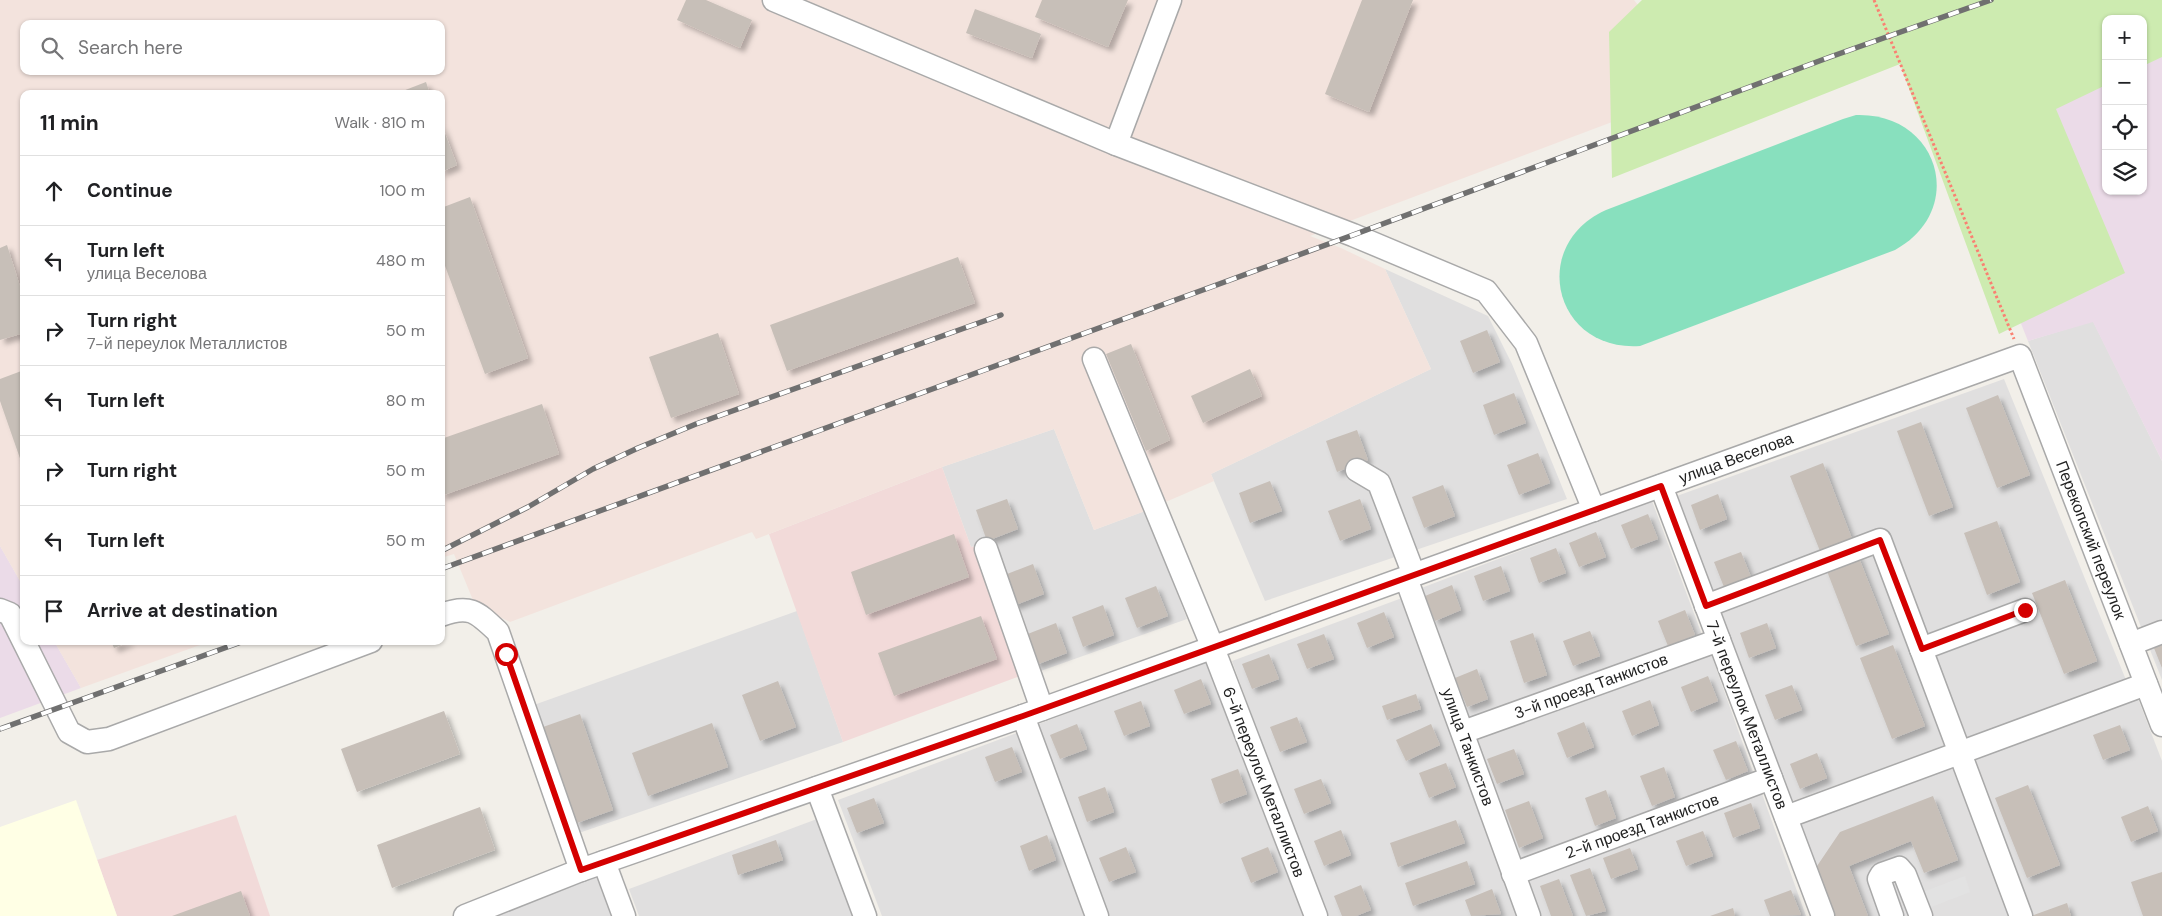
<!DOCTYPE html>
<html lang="en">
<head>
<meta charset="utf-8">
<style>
	body { margin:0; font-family:"DM Sans",sans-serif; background:#f6f6f6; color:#202124 }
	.controls { position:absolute; right:15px; top:15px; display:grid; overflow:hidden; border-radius:10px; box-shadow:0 1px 4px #0004 }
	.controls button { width:45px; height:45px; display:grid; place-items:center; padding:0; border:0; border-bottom:1px solid #e0e0e0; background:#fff; color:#202124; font:25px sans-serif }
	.stop { position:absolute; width:15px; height:15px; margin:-11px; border:4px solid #d40000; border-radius:50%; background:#fff }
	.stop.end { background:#d40000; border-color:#fff; box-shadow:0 1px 5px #0008 }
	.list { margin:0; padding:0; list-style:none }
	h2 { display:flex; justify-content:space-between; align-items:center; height:65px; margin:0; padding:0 20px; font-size:21px }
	h2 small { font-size:16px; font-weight:400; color:#757577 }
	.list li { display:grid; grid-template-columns:32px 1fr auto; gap:15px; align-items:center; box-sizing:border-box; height:70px; padding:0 20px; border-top:1px solid #e0e0e0 }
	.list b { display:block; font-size:19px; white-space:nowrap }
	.list p { margin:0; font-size:16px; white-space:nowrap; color:#757577 }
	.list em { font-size:16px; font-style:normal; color:#757577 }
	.icon { flex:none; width:28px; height:28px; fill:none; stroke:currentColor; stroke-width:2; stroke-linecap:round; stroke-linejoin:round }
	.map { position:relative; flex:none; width:2162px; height:916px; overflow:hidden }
	.search { position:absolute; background:#fff; box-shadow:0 1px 4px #0004; left:20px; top:20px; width:425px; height:55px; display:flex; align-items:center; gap:12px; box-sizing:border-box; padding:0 18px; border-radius:10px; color:#757577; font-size:19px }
	.panel { position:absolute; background:#fff; box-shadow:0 1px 4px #0004; left:20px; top:90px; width:425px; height:555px; border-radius:10px }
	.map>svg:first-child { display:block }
	.residential { fill:#e0dfdf }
	.commercial { fill:#f2dad9 }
	.industrial { fill:#ebdbe8; fill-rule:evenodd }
	.education { fill:#ffffe5 }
	.military { fill:#f3e3dd; fill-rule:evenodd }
	.grass { fill:#cdebb0 }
	.pitch { fill:#88e0be }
	.parking { fill:#e2e2e2 }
	.building { fill:#c7bfb8; filter:url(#shadow) }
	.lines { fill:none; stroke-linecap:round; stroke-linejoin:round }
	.minor-casing { stroke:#a9a9a9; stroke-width:25 }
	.path { stroke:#fa8072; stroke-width:3; stroke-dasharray:2.5 2.5; stroke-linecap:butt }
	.minor { stroke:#fff; stroke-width:22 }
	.rail-casing { stroke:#707070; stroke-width:5.5 }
	.rail { stroke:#fff; stroke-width:4; stroke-dasharray:11; stroke-linecap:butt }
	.route { stroke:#d40000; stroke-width:6 }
	.labels { text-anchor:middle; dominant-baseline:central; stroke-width:4; stroke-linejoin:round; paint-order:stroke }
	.street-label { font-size:16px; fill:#222; stroke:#fff }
</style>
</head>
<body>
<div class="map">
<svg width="2162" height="916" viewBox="0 0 2162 916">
	<defs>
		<filter id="shadow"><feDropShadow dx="4.5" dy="4.5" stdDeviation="2.5" flood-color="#0004"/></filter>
	</defs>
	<rect width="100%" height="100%" fill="#f2efe9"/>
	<g class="residential">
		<polygon points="1385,269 1488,316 1512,364 1567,499 1265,601 1211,474 1431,369"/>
		<polygon points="2093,321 2162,461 2162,680 2028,341"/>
		<polygon points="2004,379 2126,680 1787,803 1674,497"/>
		<polygon points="1054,429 1094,530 1145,511 1187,619 1035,673 989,542 971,547 942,467"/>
		<polygon points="1652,501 1702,635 1466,723 1416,590"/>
		<polygon points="1402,598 1520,916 1326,916 1232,661"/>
		<polygon points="797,611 843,742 576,834 531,706"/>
		<polygon points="1711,654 1754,775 1514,861 1471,740"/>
		<polygon points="1210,660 1306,916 1108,916 1036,725"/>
		<polygon points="2137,696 2162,761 2162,916 1827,916 1792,822"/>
		<polygon points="1019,732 1088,916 882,916 838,800"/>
		<polygon points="1761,791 1806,916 1538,916 1524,878"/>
		<polygon points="817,819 854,916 639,916 629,889"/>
		<polygon points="599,876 614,916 488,916"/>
	</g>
	<g class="commercial">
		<polygon points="942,467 971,547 978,546 1023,675 843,742 769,534"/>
		<polygon points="236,815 270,916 117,916 97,860"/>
	</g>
	<g class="industrial">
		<path d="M2162,0V461L2093,322L2028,341L1899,19ZM2106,19H2143V191H2106Z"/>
		<polygon points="0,546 24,588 24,641 54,641 81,688 0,718"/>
	</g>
	<polygon class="education" points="76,800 117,916 0,916 0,827"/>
	<g class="military">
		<path d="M0,0H1634L1702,88L1310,236L1341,248L1385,269L1431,369L1211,474L1214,481L1145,511L1094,530L1054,429L942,467L756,539L752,532L510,622L475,605L454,554L441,558V94H24V588L0,546ZM24,24H441V71H24Z"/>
		<polygon points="54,641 211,641 81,688"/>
	</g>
	<polygon class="grass" points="1642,0 2162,0 2162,57 2143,66 2143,19 2106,19 2106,85 2056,109 2125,273 1999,334 1900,64 1612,178 1609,32"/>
	<path class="pitch" d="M1856,115C1939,112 1968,210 1895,250L1640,346C1554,352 1528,245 1606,210L1843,119Z"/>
	<polygon class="parking" points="1965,876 1970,892 1926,909 1920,893"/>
	<g class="building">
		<polygon points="686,0 706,0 752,20 740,48 677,20"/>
		<polygon points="1042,0 1128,0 1108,47 1035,17"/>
		<polygon points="1362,0 1413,0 1369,112 1325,94"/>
		<polygon points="975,9 1041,34 1032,58 966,33"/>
		<polygon points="426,82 430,94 395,94"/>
		<polygon points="441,123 457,165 441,172"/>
		<polygon points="470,197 528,358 485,374 441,255 441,208"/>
		<polygon points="7,245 24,299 24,333 0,340 0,248"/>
		<polygon points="958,257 975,303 787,371 770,325"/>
		<polygon points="1487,330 1500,362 1473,373 1460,341"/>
		<polygon points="718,333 739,394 671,418 649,357"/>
		<polygon points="1131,344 1170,440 1146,451 1106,354"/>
		<polygon points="1250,369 1262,396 1203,423 1191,396"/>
		<polygon points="24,370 24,467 23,467 0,401 0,379"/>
		<polygon points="1514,393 1526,423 1494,435 1483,405"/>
		<polygon points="1998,395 2030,475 1997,488 1966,408"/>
		<polygon points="542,404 559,454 441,496 441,439"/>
		<polygon points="1921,422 1953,507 1929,516 1897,431"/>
		<polygon points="1357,430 1368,460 1337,472 1326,441"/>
		<polygon points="1538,453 1550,483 1519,495 1507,465"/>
		<polygon points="1823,463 1854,544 1822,556 1790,476"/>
		<polygon points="1270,481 1282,511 1250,523 1239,493"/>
		<polygon points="1443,485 1455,516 1424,528 1412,497"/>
		<polygon points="1718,494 1727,519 1700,530 1691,505"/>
		<polygon points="1007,499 1018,529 987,541 976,510"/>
		<polygon points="1360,499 1371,529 1340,541 1328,511"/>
		<polygon points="1648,514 1658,539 1631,549 1621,525"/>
		<polygon points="1997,521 2020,582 1987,595 1964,533"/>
		<polygon points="1596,532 1606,557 1579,567 1569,543"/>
		<polygon points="954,534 969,577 866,615 851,572"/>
		<polygon points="1556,548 1566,573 1539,583 1530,558"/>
		<polygon points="1741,552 1751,577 1724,587 1714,562"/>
		<polygon points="1857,553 1889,634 1856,646 1825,566"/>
		<polygon points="1033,564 1044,594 1013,606 1002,576"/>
		<polygon points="1501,566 1510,591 1483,601 1474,576"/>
		<polygon points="2065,580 2097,661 2064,674 2032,593"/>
		<polygon points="1452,585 1461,610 1435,621 1425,596"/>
		<polygon points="1156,586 1168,616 1137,628 1125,598"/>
		<polygon points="1103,605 1114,635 1083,647 1072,617"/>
		<polygon points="1685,610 1695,635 1668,646 1658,621"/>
		<polygon points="1384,612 1394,637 1367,648 1357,623"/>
		<polygon points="981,616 997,659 894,696 878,653"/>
		<polygon points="1056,623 1067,653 1036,665 1025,635"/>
		<polygon points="1767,623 1776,648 1749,658 1740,633"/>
		<polygon points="1590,631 1600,656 1573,666 1563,641"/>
		<polygon points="1533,633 1547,675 1524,683 1510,641"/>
		<polygon points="1324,634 1334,659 1307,669 1297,644"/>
		<polygon points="111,641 132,641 114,648"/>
		<polygon points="1893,645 1925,726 1892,739 1860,658"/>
		<polygon points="2162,645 2162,668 2154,648"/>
		<polygon points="1269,654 1279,679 1252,689 1242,664"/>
		<polygon points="1477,669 1488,699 1467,707 1455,678"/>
		<polygon points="1708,676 1718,701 1691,712 1681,687"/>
		<polygon points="1201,679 1211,704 1184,714 1174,690"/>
		<polygon points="778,681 796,727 760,741 742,695"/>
		<polygon points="1792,685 1802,710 1775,720 1765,695"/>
		<polygon points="1416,694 1421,709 1387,720 1382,706"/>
		<polygon points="1650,700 1659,725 1632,736 1622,711"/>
		<polygon points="1141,701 1150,726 1124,736 1114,711"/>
		<polygon points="444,711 460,754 357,792 341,749"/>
		<polygon points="580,714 613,810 577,823 543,727"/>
		<polygon points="1297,717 1307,742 1280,752 1270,727"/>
		<polygon points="1584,722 1594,747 1567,758 1557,733"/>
		<polygon points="712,723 728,767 648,796 632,753"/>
		<polygon points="1077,724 1087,749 1060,759 1050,735"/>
		<polygon points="1431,724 1440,745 1406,761 1396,740"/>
		<polygon points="2120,725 2130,750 2103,760 2093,735"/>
		<polygon points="1736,741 1748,771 1726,780 1713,750"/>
		<polygon points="1012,747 1022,772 995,782 985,757"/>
		<polygon points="1514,749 1524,774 1497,784 1487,759"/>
		<polygon points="1817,753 1827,778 1800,789 1790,764"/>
		<polygon points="1446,763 1456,787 1429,798 1419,773"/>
		<polygon points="1664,767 1675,797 1652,806 1640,776"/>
		<polygon points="1238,769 1247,794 1220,804 1211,779"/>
		<polygon points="1321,779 1331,803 1304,814 1294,789"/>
		<polygon points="2028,785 2060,865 2027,878 1995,798"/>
		<polygon points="1105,787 1114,812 1087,822 1078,797"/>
		<polygon points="1606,790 1616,818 1595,826 1585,798"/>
		<polygon points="1933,796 1958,860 1924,873 1911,841 1849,866 1868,916 1830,916 1813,872 1840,832"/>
		<polygon points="874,798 884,823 857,833 847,808"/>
		<polygon points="1529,801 1543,838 1519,848 1505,810"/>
		<polygon points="1751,803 1760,828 1733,838 1724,813"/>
		<polygon points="2148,806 2158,831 2131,842 2121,817"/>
		<polygon points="480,807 495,850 392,888 377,845"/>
		<polygon points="1456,820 1465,843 1398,867 1390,843"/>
		<polygon points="1341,830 1351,855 1324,866 1314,841"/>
		<polygon points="1703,831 1713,856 1686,866 1676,841"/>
		<polygon points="1047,835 1056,860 1029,871 1020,846"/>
		<polygon points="776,840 783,860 738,875 732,855"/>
		<polygon points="1126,847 1136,872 1109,882 1099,858"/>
		<polygon points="1268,847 1278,872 1251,883 1241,858"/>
		<polygon points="1630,848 1638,869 1611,879 1603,858"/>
		<polygon points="1467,861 1475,884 1413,906 1405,883"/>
		<polygon points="1590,868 1606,911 1586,916 1570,875"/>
		<polygon points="2162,872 2162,916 2143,916 2131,882"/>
		<polygon points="1559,879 1573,916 1551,916 1540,886"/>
		<polygon points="1361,885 1371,910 1356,916 1342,916 1334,896"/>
		<polygon points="1492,889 1501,914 1471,916 1465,900"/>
		<polygon points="1791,890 1801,915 1770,916 1764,900"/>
		<polygon points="241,891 250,916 172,916"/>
		<polygon points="2067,903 2071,916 2031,916"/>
		<polygon points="1733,908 1735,916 1710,916"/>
	</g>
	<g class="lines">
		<g class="minor-casing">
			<g id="minor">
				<polyline points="774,0 1116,144 1353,235 1486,291 1526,343 1594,510"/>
				<polyline points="1116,144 1170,0"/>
				<polyline points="1094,359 1213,648 1316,916"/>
				<polyline points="1357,470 1379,483 1414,575"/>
				<polyline points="1661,486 1823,916"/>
				<polyline points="986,549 1042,709"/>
				<polyline points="1406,578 1529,916"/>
				<polyline points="1706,606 1880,540 1921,649"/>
				<polyline points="0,610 10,614 69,732 87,742 109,739 371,641"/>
				<path d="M441,615C470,604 477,612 498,632L581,870"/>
				<polyline points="2131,644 2162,632"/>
				<polyline points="1023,716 1097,916"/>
				<polyline points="1463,732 1719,640"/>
				<polyline points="817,788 865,916"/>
				<polyline points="1786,817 2146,684"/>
				<polyline points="604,862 624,916"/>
				<polyline points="1513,874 1771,778"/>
				<polyline points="465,916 581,870 1023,716 2020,356 2162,725"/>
				<polyline points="1892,916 1879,879 1882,874 1899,868 1905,875 1921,916"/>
				<polyline points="2021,916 1921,649 2025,610"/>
			</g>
		</g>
		<polyline class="path" points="1874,0 2014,339"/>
		<use href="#minor" class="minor"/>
		<g class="rail-casing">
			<g id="rail">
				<polyline points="441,551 528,507 593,469 638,448 696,424 1001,315"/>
				<polyline points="441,569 1353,235 1830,57 1991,0"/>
				<polyline points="0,729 244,641"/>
			</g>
		</g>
		<use href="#rail" class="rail"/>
	</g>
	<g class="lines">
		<polyline class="route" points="506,654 581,870 1023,716 1661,486 1706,606 1880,540 1922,649 2025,610"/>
	</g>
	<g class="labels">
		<g class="street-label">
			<text transform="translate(1736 458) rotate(-20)">улица Веселова</text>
			<text transform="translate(2091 540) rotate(69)">Перекопский переулок</text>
			<text transform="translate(1591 686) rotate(-20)">3-й проезд Танкистов</text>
			<text transform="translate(1747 715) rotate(69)">7-й переулок Металлистов</text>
			<text transform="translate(1468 747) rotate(70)">улица Танкистов</text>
			<text transform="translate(1264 782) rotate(69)">6-й переулок Металлистов</text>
			<text transform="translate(1642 826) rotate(-20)">2-й проезд Танкистов</text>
		</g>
	</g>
</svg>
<div class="controls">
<button>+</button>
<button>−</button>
<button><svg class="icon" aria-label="locate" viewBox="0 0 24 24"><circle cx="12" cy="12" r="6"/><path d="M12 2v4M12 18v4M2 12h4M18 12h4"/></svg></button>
<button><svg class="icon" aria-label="layers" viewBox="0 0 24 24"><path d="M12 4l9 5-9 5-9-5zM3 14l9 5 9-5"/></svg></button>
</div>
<div class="stop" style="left:506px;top:654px"></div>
<div class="stop end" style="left:2025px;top:610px"></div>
<div class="search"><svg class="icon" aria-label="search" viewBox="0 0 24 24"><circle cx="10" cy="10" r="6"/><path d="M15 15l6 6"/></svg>Search here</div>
<section class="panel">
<h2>11 min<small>Walk · 810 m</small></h2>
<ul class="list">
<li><svg class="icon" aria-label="ahead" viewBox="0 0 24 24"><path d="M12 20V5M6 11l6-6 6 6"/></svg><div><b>Continue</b></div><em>100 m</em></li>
<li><svg class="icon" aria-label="left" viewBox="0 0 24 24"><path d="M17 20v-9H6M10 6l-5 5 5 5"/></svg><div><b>Turn left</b><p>улица Веселова</p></div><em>480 m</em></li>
<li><svg class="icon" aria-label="right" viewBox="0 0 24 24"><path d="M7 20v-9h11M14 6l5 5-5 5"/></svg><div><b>Turn right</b><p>7-й переулок Металлистов</p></div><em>50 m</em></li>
<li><svg class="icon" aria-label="left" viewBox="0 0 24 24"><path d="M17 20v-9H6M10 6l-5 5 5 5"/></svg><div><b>Turn left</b></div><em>80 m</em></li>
<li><svg class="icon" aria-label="right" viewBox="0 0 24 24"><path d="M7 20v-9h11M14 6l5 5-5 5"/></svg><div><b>Turn right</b></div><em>50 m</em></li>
<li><svg class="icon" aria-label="left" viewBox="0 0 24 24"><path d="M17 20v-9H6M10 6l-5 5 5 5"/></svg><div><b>Turn left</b></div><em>50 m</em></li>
<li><svg class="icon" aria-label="arrive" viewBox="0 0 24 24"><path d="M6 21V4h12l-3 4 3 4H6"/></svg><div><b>Arrive at destination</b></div></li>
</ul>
</section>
</div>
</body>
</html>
